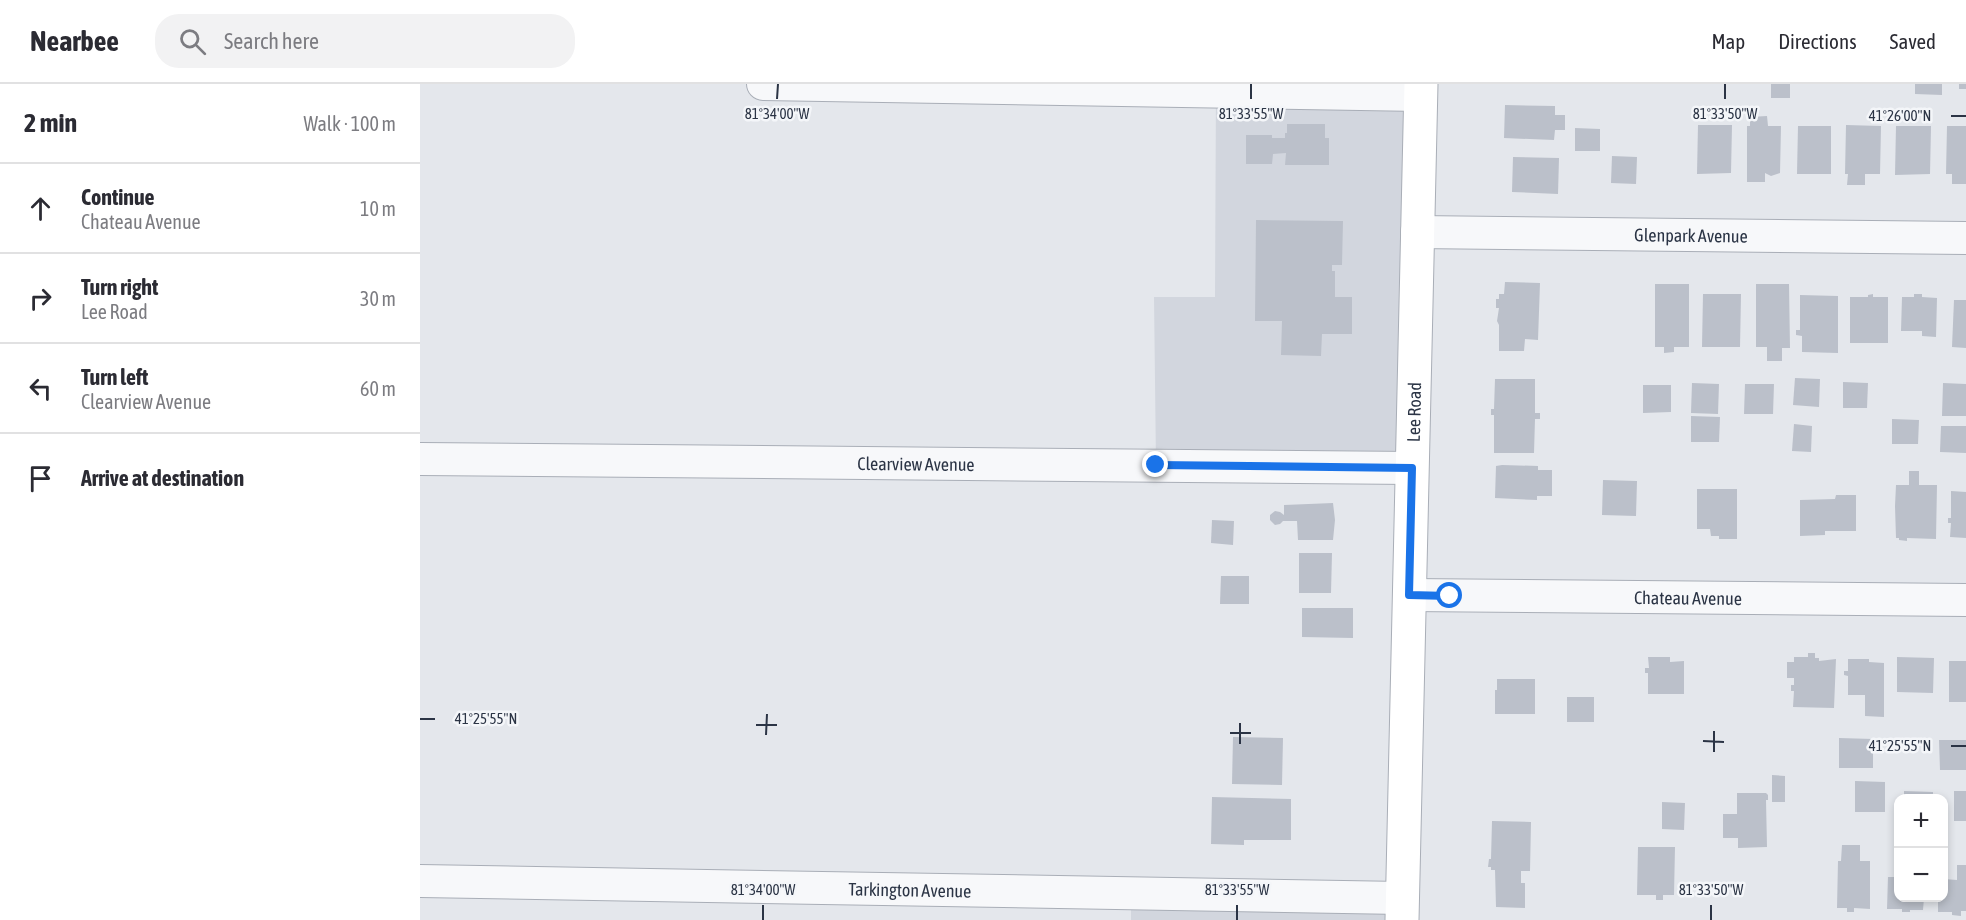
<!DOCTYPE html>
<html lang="en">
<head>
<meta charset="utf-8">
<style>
	body { margin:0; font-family:"Asap Condensed",sans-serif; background:#f2f2f3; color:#2b2b33 }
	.controls { position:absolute; right:18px; bottom:18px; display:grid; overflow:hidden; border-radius:12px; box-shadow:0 3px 9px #0003 }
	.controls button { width:54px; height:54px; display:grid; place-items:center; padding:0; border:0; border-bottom:2px solid #e1e1e2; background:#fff; color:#2b2b33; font:30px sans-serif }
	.stop { position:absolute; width:18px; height:18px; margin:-14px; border:4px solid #1a73e8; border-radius:50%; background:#fff }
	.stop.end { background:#1a73e8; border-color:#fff; box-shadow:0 2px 6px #0008 }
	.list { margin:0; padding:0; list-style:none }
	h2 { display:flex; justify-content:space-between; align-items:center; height:78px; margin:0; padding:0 24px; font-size:26px }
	h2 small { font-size:20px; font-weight:400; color:#7c7c81 }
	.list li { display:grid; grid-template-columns:39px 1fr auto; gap:18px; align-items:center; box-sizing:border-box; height:90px; padding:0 24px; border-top:2px solid #e1e1e2 }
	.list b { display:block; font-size:22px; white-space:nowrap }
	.list p { margin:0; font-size:20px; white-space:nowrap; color:#7c7c81 }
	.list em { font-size:20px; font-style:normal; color:#7c7c81 }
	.icon { flex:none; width:33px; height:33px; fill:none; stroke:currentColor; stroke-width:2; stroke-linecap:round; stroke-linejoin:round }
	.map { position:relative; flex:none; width:1546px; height:836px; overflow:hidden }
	header { display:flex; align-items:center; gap:36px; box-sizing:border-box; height:84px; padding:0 30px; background:#fff; border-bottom:2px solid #e1e1e2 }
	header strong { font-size:28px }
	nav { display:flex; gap:33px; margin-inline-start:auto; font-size:21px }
	.search { width:420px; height:54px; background:#f2f2f3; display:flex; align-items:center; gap:15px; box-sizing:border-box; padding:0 21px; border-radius:24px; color:#7c7c81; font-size:22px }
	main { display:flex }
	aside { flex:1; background:#fff }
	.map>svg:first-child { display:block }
	.built { fill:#d2d6de }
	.building { fill:#bbc0ca }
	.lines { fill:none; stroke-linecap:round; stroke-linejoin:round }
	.street-casing { stroke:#a9aeb7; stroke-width:34 }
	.secondary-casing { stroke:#a9aeb7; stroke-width:35 }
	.street { stroke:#f7f8fa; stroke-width:32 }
	.secondary { stroke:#fff; stroke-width:33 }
	.route { stroke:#1a73e8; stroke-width:8 }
	.ticks { fill:none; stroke:#2b3445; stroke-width:2 }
	.labels { text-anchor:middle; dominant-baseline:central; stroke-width:5; stroke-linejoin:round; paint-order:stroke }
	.street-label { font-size:18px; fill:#2b3445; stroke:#f4f6f9 }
	.ticks-label { font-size:15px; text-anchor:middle; fill:#2b3445; stroke:#f4f6f9; stroke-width:5; stroke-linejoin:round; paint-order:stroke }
</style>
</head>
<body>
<header>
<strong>Nearbee</strong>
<div class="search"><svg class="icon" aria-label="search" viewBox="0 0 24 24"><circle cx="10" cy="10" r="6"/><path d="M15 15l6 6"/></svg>Search here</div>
<nav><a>Map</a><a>Directions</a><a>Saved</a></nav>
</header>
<main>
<aside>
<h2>2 min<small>Walk · 100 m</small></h2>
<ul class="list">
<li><svg class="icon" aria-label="ahead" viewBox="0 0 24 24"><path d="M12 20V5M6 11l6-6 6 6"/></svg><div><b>Continue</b><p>Chateau Avenue</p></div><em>10 m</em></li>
<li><svg class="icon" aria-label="right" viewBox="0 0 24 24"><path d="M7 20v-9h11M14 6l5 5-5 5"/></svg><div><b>Turn right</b><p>Lee Road</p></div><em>30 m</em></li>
<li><svg class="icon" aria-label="left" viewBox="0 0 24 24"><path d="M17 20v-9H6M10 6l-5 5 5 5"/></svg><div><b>Turn left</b><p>Clearview Avenue</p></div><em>60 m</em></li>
<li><svg class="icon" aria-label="arrive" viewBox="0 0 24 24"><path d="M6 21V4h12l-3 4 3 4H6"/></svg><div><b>Arrive at destination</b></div></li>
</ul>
</aside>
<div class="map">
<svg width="1546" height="836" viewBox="0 0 1546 836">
	<rect width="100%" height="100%" fill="#e4e7ec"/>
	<g class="built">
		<polygon points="796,0 1001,0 992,384 736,381 734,213 795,213"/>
		<polygon points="711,809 982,814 982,836 711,836"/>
	</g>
	<g class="building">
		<rect x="1351" y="0" width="19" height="14"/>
		<polygon points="1495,0 1522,0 1522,11 1495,10"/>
		<rect x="1539" y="0" width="7" height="5"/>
		<polygon points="1085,21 1135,22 1135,31 1145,31 1145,46 1135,46 1134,56 1084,54"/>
		<polygon points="1347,32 1348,42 1361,42 1360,89 1351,92 1345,89 1345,98 1327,98 1327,42 1330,42 1330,33"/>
		<polygon points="867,40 905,40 905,54 909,54 909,81 865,81 866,69 853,70 852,80 826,80 826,51 852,51 852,54 865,54 865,49 867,49"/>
		<polygon points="1278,41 1312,41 1311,89 1277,90"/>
		<polygon points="1426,41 1461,42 1460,90 1445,90 1445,101 1427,101 1428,90 1425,90"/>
		<polygon points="1378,42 1411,42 1411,90 1377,90"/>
		<polygon points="1476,42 1511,42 1510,90 1475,91"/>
		<polygon points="1527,42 1546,42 1546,100 1532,100 1532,90 1526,90"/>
		<polygon points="1155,44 1180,45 1180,67 1155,67"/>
		<polygon points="1192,72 1217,73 1216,100 1191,99"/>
		<polygon points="1093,73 1139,74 1138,110 1092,108"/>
		<polygon points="836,136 923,137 922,181 912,181 912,187 915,187 915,213 932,213 932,250 902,250 901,272 861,271 862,237 835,237"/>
		<polygon points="1085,198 1120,199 1118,256 1105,255 1104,267 1079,267 1079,241 1077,237 1079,224 1076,224 1076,215 1079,215 1079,210 1084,210"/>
		<polygon points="1235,200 1269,200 1269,263 1254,263 1254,268 1244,269 1244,263 1235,263"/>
		<polygon points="1336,200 1369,200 1370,264 1362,264 1362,277 1347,277 1347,263 1336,263"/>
		<polygon points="1283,210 1321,210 1320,263 1282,263"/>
		<polygon points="1453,210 1453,213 1468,213 1468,259 1430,259 1430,213 1448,213 1448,211"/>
		<polygon points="1494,210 1502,210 1502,213 1517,214 1516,253 1502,252 1502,247 1481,247 1482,213 1494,213"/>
		<polygon points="1380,211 1418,212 1418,269 1382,268 1382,252 1376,251 1376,246 1380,246"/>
		<polygon points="1534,216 1546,216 1546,264 1532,263"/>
		<polygon points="1375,294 1400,295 1399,323 1373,321"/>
		<polygon points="1075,295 1115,295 1115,329 1120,329 1120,335 1115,335 1114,369 1074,369 1074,331 1071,331 1071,325 1074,325"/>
		<polygon points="1423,298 1448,299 1447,324 1423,324"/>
		<polygon points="1272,299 1299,300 1298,330 1271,329"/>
		<polygon points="1523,299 1546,300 1546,332 1522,332"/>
		<polygon points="1325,300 1354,300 1353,330 1324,330"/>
		<polygon points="1223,301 1251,301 1251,328 1223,329"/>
		<polygon points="1271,332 1300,333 1299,358 1271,358"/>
		<polygon points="1472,335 1499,336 1498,360 1472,360"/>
		<polygon points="1374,340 1392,342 1391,368 1372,367"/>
		<polygon points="1521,342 1546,342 1546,369 1520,368"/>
		<polygon points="1082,381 1118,382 1118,386 1132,386 1132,412 1117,412 1117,416 1075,414 1076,382"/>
		<polygon points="1489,387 1499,387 1499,401 1517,401 1516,455 1487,454 1487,457 1479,456 1479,454 1476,454 1475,422 1476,401 1489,401"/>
		<polygon points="1183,396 1217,397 1216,432 1182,431"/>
		<polygon points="1277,405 1317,405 1317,455 1299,455 1299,452 1291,452 1290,445 1277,445"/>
		<polygon points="1531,407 1546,408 1546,454 1530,453 1531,439 1528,439 1528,434 1531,434"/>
		<polygon points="1416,411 1436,411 1436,447 1405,447 1405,451 1380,452 1380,416 1415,415"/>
		<polygon points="913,419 915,436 913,456 878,456 877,437 863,437 860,440 855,441 850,436 850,431 855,427 860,428 864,431 864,421"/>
		<polygon points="792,436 814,437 813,461 791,459"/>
		<polygon points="879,469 912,469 911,509 879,509"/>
		<polygon points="801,492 829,492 829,520 800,520"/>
		<polygon points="882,524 933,524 933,554 882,553"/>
		<polygon points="1388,569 1395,569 1395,574 1399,574 1399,577 1416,575 1414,624 1373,623 1374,607 1371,607 1371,601 1374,601 1374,594 1367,594 1367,578 1374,578 1374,573 1388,573"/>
		<polygon points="1228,573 1250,573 1250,578 1264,577 1264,610 1228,610 1228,589 1225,589 1225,584 1229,584"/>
		<polygon points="1477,573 1514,574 1513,609 1477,608"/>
		<polygon points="1428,575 1449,575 1449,578 1464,579 1464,633 1445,632 1445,611 1428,611 1428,592 1424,591 1424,587 1428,587"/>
		<rect x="1529" y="577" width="17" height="41"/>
		<polygon points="1077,595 1115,595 1115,630 1075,630 1075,606 1077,606"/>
		<rect x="1147" y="613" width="27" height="25"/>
		<polygon points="813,653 863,654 862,701 812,700"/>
		<polygon points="1419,654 1453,655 1453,684 1419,684"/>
		<polygon points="1519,656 1546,656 1546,686 1520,686"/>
		<polygon points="1352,691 1365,692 1365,718 1352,718"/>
		<polygon points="1435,697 1465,698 1465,728 1435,728"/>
		<polygon points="1484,707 1513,708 1513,714 1484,714"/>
		<rect x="1534" y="707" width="12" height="30"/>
		<polygon points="1317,709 1346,709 1348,711 1348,716 1346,716 1347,763 1318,764 1318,754 1303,754 1303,730 1317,730"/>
		<polygon points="792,713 871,715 871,756 824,756 824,761 791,760"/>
		<polygon points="1242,718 1265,719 1264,746 1242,745"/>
		<polygon points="1072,737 1111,738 1110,787 1101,787 1101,799 1105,799 1105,824 1076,823 1075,786 1071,786 1071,783 1068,783 1069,775 1071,775"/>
		<polygon points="1422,761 1440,761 1440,777 1450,777 1450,825 1434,824 1434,828 1427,828 1427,824 1417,824 1418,777 1421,777"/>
		<polygon points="1218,763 1255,763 1254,811 1243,811 1243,816 1236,816 1236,811 1217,811"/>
		<polygon points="1537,781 1546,781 1546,827 1541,827 1541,832 1532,831 1532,828 1518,828 1518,814 1524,814 1524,795 1537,796"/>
		<polygon points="1468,793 1478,793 1478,814 1504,814 1503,826 1490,826 1490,828 1482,828 1482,825 1467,825"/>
	</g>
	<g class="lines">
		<g class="street-casing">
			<g id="street">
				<polyline points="343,0 1001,11"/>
				<path id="s1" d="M997,148L1546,154"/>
				<path id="s2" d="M0,375L992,384"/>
				<path id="s3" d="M989,511L1546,516"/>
				<path id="s4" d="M0,797L982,814"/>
			</g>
		</g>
		<g class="secondary-casing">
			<g id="secondary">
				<path id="s5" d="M982,836L1001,0"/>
			</g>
		</g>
		<use href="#street" class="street"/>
		<use href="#secondary" class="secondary"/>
	</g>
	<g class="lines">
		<polyline class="route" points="736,381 992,384 989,511 1030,512"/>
	</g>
	<path class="ticks" d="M357,15L358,0M831,15V0M1305,15V0M1531,32H1546M0,635H15M336,641H357M810,649H831M346,651L347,630M1283,657L1304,658M820,660V639M1531,662H1546M1294,668V647M343,836V821M817,836V821M1291,836V821"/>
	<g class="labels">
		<g class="street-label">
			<text stroke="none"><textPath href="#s1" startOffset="274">Glenpark Avenue</textPath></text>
			<text stroke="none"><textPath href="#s5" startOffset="508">Lee Road</textPath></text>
			<text stroke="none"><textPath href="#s2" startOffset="496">Clearview Avenue</textPath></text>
			<text stroke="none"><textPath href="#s3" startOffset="279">Chateau Avenue</textPath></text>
			<text stroke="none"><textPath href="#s4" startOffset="490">Tarkington Avenue</textPath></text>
		</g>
	</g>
	<g class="ticks-label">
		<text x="357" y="35">81°34'00"W</text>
		<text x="831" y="35">81°33'55"W</text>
		<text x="1305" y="35">81°33'50"W</text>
		<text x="1480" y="37">41°26'00"N</text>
		<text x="66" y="640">41°25'55"N</text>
		<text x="1480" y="667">41°25'55"N</text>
		<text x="343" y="811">81°34'00"W</text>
		<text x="817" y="811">81°33'55"W</text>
		<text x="1291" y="811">81°33'50"W</text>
	</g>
</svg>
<div class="controls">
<button>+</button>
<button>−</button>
</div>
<div class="stop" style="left:1030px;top:512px"></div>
<div class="stop end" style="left:736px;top:381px"></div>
</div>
</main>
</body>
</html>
